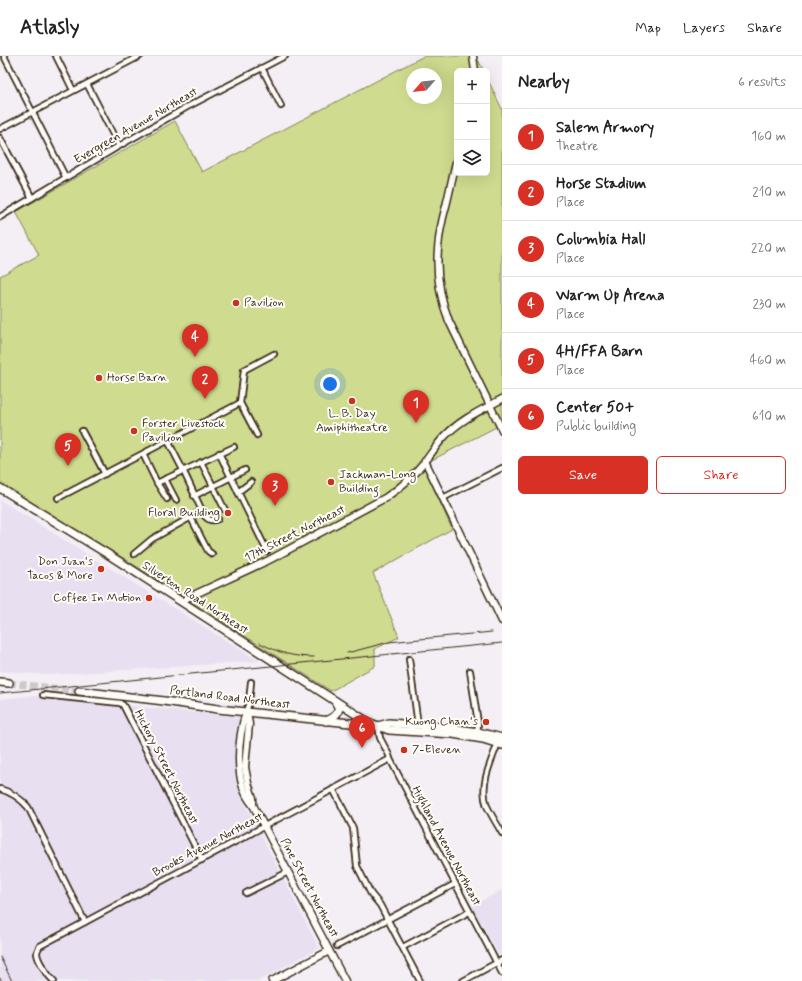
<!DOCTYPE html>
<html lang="en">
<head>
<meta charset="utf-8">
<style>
	body { margin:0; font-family:Mynerve,sans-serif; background:#f2f2f2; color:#222 }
	.controls { position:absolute; right:12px; top:12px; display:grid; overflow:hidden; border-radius:6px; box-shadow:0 4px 16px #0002 }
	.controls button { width:36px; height:36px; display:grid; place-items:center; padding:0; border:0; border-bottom:1px solid #e0e0e0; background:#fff; color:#222; font:20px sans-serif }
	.compass { position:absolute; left:406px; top:12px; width:36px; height:36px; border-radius:50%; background:#fff; box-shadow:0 4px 16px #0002; rotate:242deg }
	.you { position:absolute; left:330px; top:328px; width:14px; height:14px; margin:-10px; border:3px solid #fff; border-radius:50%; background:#1a73e8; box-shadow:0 0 0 6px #1a73e833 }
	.badge { display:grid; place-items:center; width:26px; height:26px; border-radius:50%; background:#d93025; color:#fff; font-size:13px; font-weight:700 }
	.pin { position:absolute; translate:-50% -33px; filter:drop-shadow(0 1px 2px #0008) }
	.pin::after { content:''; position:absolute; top:21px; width:14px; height:12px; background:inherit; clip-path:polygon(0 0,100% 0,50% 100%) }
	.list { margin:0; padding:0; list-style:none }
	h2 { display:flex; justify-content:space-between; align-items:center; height:52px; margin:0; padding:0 16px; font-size:17px }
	h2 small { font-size:13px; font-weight:400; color:#767676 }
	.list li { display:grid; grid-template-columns:26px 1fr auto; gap:12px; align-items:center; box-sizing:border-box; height:56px; padding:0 16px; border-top:1px solid #e0e0e0 }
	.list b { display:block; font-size:15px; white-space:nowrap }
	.list p { margin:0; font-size:13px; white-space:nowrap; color:#767676 }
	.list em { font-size:13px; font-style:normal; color:#767676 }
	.actions { display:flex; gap:8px; padding:12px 16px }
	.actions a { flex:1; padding:9px 0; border:1px solid #d93025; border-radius:6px; text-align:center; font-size:14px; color:#d93025 }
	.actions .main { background:#d93025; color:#fff }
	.icon { flex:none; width:22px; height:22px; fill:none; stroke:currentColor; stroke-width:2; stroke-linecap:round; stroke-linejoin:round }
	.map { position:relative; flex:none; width:502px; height:925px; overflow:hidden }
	header { display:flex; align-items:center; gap:24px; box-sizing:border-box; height:56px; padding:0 20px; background:#fff; border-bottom:1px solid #e0e0e0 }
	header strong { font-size:19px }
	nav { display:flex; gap:22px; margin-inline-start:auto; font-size:14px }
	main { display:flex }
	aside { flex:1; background:#fff }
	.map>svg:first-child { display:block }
	.built { fill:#e8dff1 }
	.green { fill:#cfdb8f; stroke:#858256; fill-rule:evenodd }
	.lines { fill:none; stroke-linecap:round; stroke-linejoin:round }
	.primary-tunnel { stroke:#cec8c9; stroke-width:7; stroke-dasharray:7 3.5; stroke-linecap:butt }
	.street-casing { stroke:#3b2a1e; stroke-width:8 }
	.secondary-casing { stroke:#3b2a1e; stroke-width:9 }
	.primary-casing { stroke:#3b2a1e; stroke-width:10 }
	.street { stroke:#fdfcf7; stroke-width:4.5 }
	.secondary { stroke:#fdfcf7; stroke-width:6 }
	.primary { stroke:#fdfcf7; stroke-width:7 }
	.rail { stroke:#3b2a1e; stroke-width:1 }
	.poi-dot { fill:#c8321e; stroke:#fdfcf7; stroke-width:1.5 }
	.labels { text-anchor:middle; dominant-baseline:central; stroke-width:4; stroke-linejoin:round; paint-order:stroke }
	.street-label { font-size:12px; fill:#3b2a1e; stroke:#fdfcf7 }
	.poi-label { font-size:12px; fill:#3b2a1e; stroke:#fdfcf7; text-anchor:start }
</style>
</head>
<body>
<header>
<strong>Atlasly</strong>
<nav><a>Map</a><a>Layers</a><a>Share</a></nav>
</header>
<main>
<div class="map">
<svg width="502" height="925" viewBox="0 0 502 925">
	<rect width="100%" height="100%" fill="#f3eff4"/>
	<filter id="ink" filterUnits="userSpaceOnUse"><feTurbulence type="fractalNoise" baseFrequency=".025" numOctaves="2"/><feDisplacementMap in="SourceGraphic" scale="8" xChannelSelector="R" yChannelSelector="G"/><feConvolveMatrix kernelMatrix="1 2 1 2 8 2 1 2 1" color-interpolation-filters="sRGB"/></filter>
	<g filter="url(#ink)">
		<g class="built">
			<polygon points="0,444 259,605 48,619 0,615"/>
			<polygon points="32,640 239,661 240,738 319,892 258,925 0,925 0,643"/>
			<polygon points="502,834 502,897 499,899 472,850"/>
		</g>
		<path class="green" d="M424,0H476L484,15H457V117H487V22L502,53V368L432,404L425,413L452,473L373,517L399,581L375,593V610L331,635L128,505L0,427V220L39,199L16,156L175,65L202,116ZM412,18H436V42H412Z"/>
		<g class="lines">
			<polyline class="primary-tunnel" points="9,627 79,635"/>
			<g class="street-casing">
				<g id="street">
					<polyline points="4,0 66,122"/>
					<polyline points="56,0 73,34"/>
					<polyline points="262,12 281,50"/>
					<polyline points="87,28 119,90"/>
					<polyline points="0,73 140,0"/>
					<polyline points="0,82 32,142"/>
					<polyline points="0,161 119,90 187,51 285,0"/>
					<polyline points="82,375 105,418"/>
					<polyline points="257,379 240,347 244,314 274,298"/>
					<path d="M168,385L183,414L204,459C208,464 212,466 218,463"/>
					<polyline points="219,397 267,495"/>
					<polyline points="143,398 157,427 204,405 234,391"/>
					<polyline points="201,406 225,454"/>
					<polyline points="165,423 176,444"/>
					<polyline points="157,427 167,443"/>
					<polyline points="238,436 251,426"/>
					<polyline points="194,440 245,414"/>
					<polyline points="58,442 240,347"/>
					<polyline points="443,442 502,412"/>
					<polyline points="191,462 208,495 212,498"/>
					<polyline points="134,498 152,483 202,455"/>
					<polyline points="409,603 418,669"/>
					<polyline points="470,615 478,667 477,679"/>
					<polyline points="43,639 120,647 123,649 202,804"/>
					<polyline points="246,656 249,646 251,626"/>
					<polyline points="378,670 380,682 389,699 390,703 502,917"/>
					<path d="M498,687C491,706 479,729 487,750C491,759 497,768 502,777"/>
					<path d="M0,733C11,736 20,742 28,751L85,866"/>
					<polyline points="333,733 353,772 357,810 371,838 380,849 420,925"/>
					<polyline points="246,837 288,816"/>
					<polyline points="337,890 455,828"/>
					<polyline points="403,891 469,856"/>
					<path d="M54,925C48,920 37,904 37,897C37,894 38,893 40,890L390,703"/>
					<polyline points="463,925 502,904"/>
				</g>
			</g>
			<g class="secondary-casing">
				<g id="secondary">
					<polyline points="473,0 475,15"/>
					<path d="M457,102C453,118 450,134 446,150C442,164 439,178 438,193C436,217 440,242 449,265L502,374"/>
					<polyline points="425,405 502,565"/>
					<path d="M182,546L187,542L269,504L385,442C400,432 413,421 424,407C431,398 437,388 445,380C461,363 482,354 502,343"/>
					<path d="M246,656C238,682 233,727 253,749L345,925"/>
					<polyline points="247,657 249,668 245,711 248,727 253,742 253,749"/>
					<polyline points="272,925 329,895"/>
				</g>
			</g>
			<g class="primary-casing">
				<g id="primary">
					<polyline points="0,432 106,497 368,666 378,670 389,674 453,678 483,683 502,689"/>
					<polyline points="0,626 9,627"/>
					<polyline points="79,635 164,645 218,653 378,670 389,667 444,671 478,676 502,682"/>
					<path d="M326,665C332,662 337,660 339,653L335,645"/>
				</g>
			</g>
			<use href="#street" class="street"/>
			<use href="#secondary" class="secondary"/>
			<use href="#primary" class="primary"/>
			<g class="rail">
				<path d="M260,587C279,597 293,601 314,601"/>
				<polyline points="347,597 389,586 492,576"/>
				<polyline points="0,637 502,587"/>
				<polyline points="0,901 12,925"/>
				<polyline points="0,922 2,925"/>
			</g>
		</g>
	</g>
	<g class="poi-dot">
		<circle cx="236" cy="247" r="4"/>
		<circle cx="99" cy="322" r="4"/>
		<circle cx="352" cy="345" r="4"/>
		<circle cx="134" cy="375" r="4"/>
		<circle cx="331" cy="426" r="4"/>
		<circle cx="228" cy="457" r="4"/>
		<circle cx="101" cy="513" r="4"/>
		<circle cx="149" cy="542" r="4"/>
		<circle cx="486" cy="666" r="4"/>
		<circle cx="404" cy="694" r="4"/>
	</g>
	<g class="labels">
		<g class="street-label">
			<text transform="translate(136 70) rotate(-30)">Evergreen Avenue Northeast</text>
			<text transform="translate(295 478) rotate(-27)">17th Street Northeast</text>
			<text transform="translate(195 542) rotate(33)">Silverton Road Northeast</text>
			<text transform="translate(230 642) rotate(7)">Portland Road Northeast</text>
			<text transform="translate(166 711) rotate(63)">Hickory Street Northeast</text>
			<text transform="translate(208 789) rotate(-28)">Brooks Avenue Northeast</text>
			<text transform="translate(446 790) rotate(62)">Highland Avenue Northeast</text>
			<text transform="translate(309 832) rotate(62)">Pine Street Northeast</text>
		</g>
		<g class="poi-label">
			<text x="244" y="247">Pavilion</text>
			<text x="107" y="322">Horse Barn</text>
			<text x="352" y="358" text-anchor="middle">L. B. Day<tspan x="352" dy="14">Amiphitheatre</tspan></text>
			<text x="142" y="368">Forster Livestock<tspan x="142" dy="14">Pavilion</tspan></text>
			<text x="339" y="419">Jackman-Long<tspan x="339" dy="14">Building</tspan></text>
			<text x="220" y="457" text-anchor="end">Floral Building</text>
			<text x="93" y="506" text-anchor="end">Don Juan's<tspan x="93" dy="14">Tacos &amp; More</tspan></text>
			<text x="141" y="542" text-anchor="end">Coffee In Motion</text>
			<text x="478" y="666" text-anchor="end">Kuong Chan's</text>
			<text x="412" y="694">7-Eleven</text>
		</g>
	</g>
</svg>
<div class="controls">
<button>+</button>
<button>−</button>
<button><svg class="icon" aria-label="layers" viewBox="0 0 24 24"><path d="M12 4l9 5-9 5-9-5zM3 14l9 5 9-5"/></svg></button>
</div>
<svg class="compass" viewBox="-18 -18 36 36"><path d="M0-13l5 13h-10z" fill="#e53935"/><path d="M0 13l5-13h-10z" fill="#767676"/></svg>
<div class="you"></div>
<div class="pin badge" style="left:416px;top:367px">1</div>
<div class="pin badge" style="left:205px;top:343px">2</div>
<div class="pin badge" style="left:275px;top:450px">3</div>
<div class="pin badge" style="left:195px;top:301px">4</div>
<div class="pin badge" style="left:68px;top:410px">5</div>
<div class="pin badge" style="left:362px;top:692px">6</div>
</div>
<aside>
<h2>Nearby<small>6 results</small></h2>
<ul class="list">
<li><span class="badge">1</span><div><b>Salem Armory</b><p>Theatre</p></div><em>160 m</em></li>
<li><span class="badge">2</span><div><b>Horse Stadium</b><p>Place</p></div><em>210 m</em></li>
<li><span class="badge">3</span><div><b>Columbia Hall</b><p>Place</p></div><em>220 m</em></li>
<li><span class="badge">4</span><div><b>Warm Up Arena</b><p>Place</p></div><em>230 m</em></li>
<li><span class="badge">5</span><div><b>4H/FFA Barn</b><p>Place</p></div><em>460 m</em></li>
<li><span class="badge">6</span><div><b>Center 50+</b><p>Public building</p></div><em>610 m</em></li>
</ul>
<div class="actions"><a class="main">Save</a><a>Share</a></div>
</aside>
</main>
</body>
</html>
